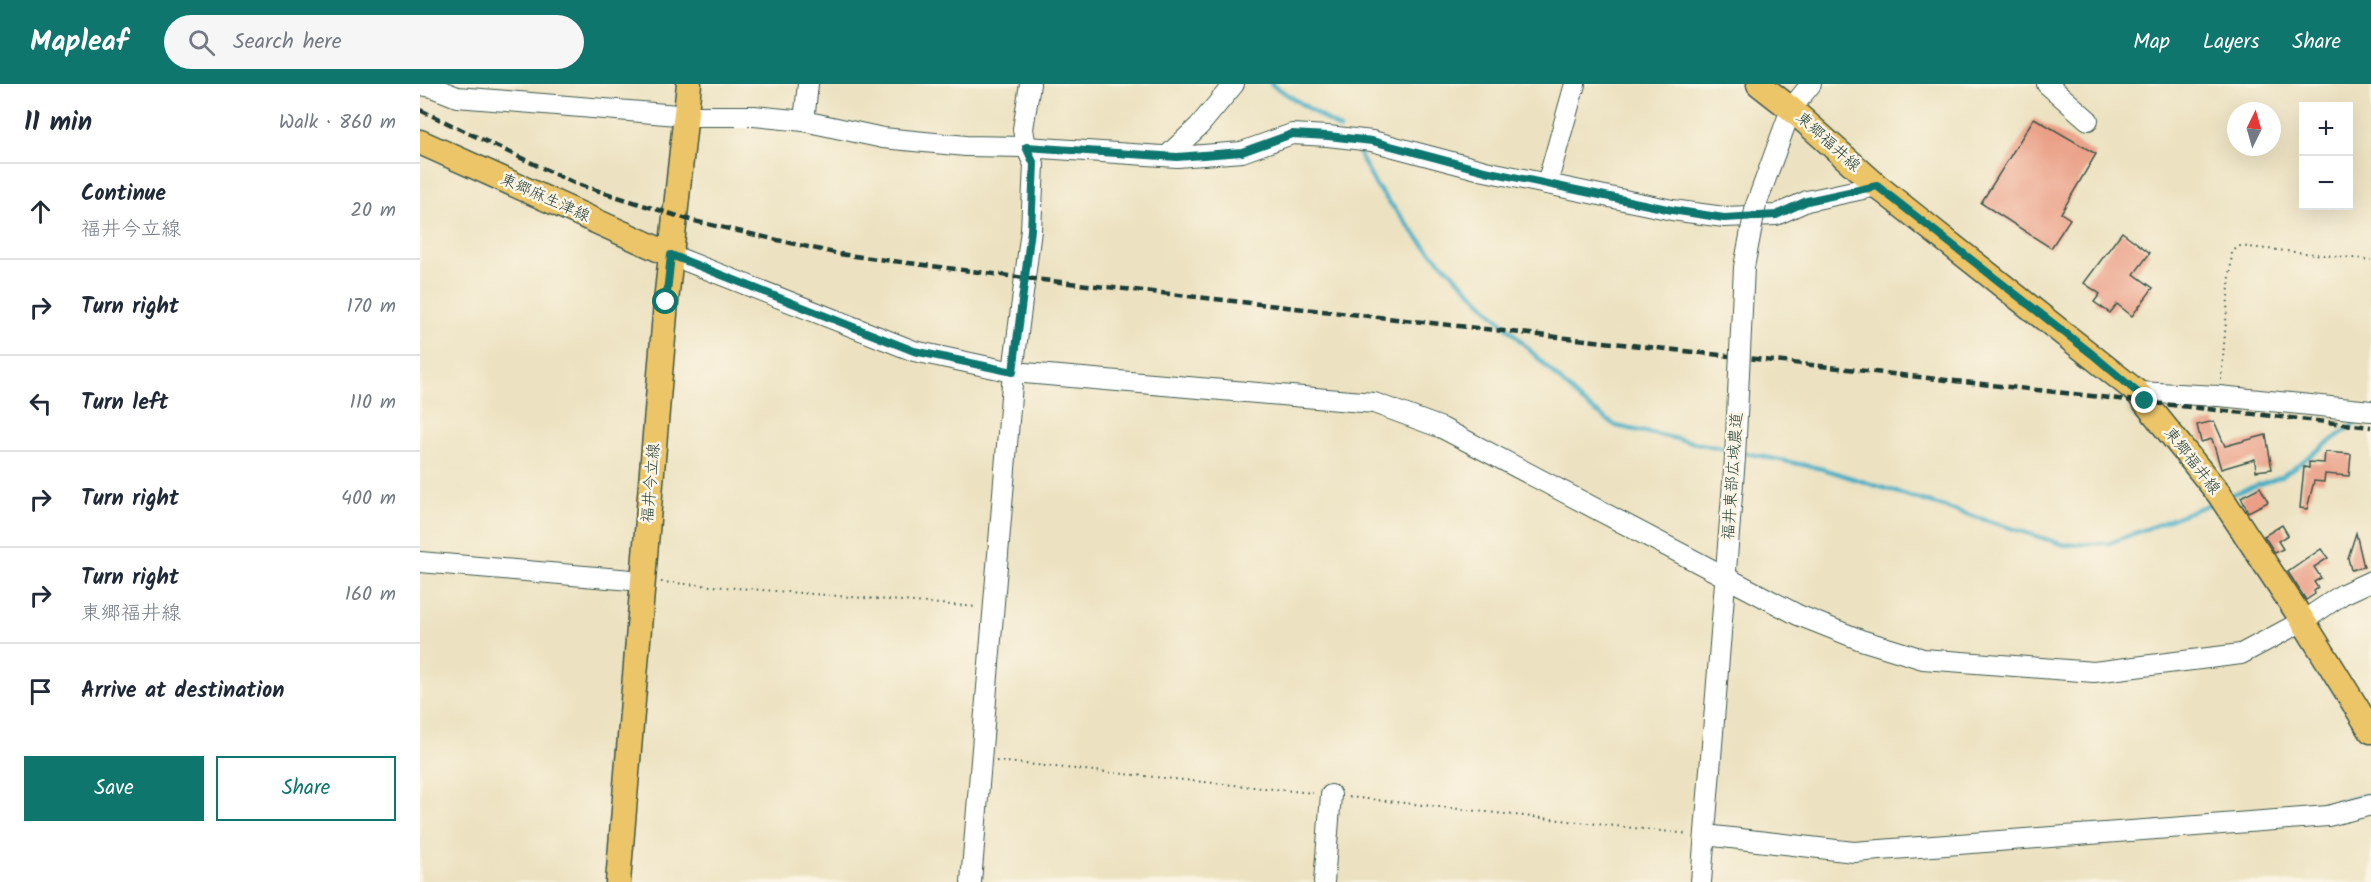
<!DOCTYPE html>
<html lang="en">
<head>
<meta charset="utf-8">
<style>
	body { margin:0; font-family:Kalam,"Klee One",sans-serif; background:#f6f6f7; color:#1f2937 }
	.controls { position:absolute; right:18px; top:18px; display:grid; overflow:hidden; border-radius:0px; box-shadow:0 6px 24px #0002 }
	.controls button { width:54px; height:54px; display:grid; place-items:center; padding:0; border:0; border-bottom:2px solid #e0e1e3; background:#fff; color:#1f2937; font:30px sans-serif }
	.compass { position:absolute; left:1807px; top:18px; width:54px; height:54px; border-radius:50%; background:#fff; box-shadow:0 6px 24px #0002; rotate:5deg }
	.stop { position:absolute; width:18px; height:18px; margin:-14px; border:4px solid #0f766e; border-radius:50%; background:#fff }
	.stop.end { background:#0f766e; border-color:#fff; box-shadow:0 2px 6px #0008 }
	.list { margin:0; padding:0; list-style:none }
	h2 { display:flex; justify-content:space-between; align-items:center; height:78px; margin:0; padding:0 24px; font-size:26px }
	h2 small { font-size:20px; font-weight:400; color:#747a83 }
	.list li { display:grid; grid-template-columns:39px 1fr auto; gap:18px; align-items:center; box-sizing:border-box; height:96px; padding:0 24px; border-top:2px solid #e0e1e3 }
	.list b { display:block; font-size:22px; white-space:nowrap }
	.list p { margin:0; font-size:20px; white-space:nowrap; color:#747a83 }
	.list em { font-size:20px; font-style:normal; color:#747a83 }
	.actions { display:flex; gap:12px; padding:18px 24px }
	.actions a { flex:1; padding:14px 0; border:2px solid #0f766e; border-radius:0px; text-align:center; font-size:21px; color:#0f766e }
	.actions .main { background:#0f766e; color:#fff }
	.icon { flex:none; width:33px; height:33px; fill:none; stroke:currentColor; stroke-width:2; stroke-linecap:round; stroke-linejoin:round }
	.map { position:relative; flex:none; width:1951px; height:798px; overflow:hidden }
	header { display:flex; align-items:center; gap:36px; box-sizing:border-box; height:84px; padding:0 30px; background:#0f766e; color:#fff }
	header strong { font-size:28px }
	nav { display:flex; gap:33px; margin-inline-start:auto; font-size:21px }
	.search { width:420px; height:54px; background:#f6f6f7; display:flex; align-items:center; gap:15px; box-sizing:border-box; padding:0 21px; border-radius:33px; color:#747a83; font-size:22px }
	main { display:flex }
	aside { flex:1; background:#fff }
	.map>svg:first-child { display:block }
	.lines { fill:none; stroke-linecap:round; stroke-linejoin:round }
	.stream { stroke:#43acc2; stroke-width:4.5 }
	.building { fill:#ea9f86 }
	.minor-casing { stroke:#3e5649; stroke-width:22 }
	.major-casing { stroke:#3e5649; stroke-width:27 }
	.path { stroke:#3e5649; stroke-width:2; stroke-dasharray:1.5 4.5; stroke-linecap:butt }
	.minor { stroke:#fff; stroke-width:20 }
	.major { stroke:#edc569; stroke-width:24 }
	.rail { stroke:#1f3d34; stroke-width:4.5; stroke-dasharray:9 4.5; stroke-linecap:butt }
	.minor-bridge-casing { stroke:#3e5649; stroke-width:22; stroke-linecap:butt }
	.minor-bridge { stroke:#fff; stroke-width:20 }
	.route { stroke:#0f766e; stroke-width:8 }
	.labels { text-anchor:middle; dominant-baseline:central; stroke-width:5; stroke-linejoin:round; paint-order:stroke }
	.street-label { font-size:16px; fill:#1f3d34; stroke:#fcf5e5 }
</style>
</head>
<body>
<header>
<strong>Mapleaf</strong>
<div class="search"><svg class="icon" aria-label="search" viewBox="0 0 24 24"><circle cx="10" cy="10" r="6"/><path d="M15 15l6 6"/></svg>Search here</div>
<nav><a>Map</a><a>Layers</a><a>Share</a></nav>
</header>
<main>
<aside>
<h2>11 min<small>Walk · 860 m</small></h2>
<ul class="list">
<li><svg class="icon" aria-label="ahead" viewBox="0 0 24 24"><path d="M12 20V5M6 11l6-6 6 6"/></svg><div><b>Continue</b><p>福井今立線</p></div><em>20 m</em></li>
<li><svg class="icon" aria-label="right" viewBox="0 0 24 24"><path d="M7 20v-9h11M14 6l5 5-5 5"/></svg><div><b>Turn right</b></div><em>170 m</em></li>
<li><svg class="icon" aria-label="left" viewBox="0 0 24 24"><path d="M17 20v-9H6M10 6l-5 5 5 5"/></svg><div><b>Turn left</b></div><em>110 m</em></li>
<li><svg class="icon" aria-label="right" viewBox="0 0 24 24"><path d="M7 20v-9h11M14 6l5 5-5 5"/></svg><div><b>Turn right</b></div><em>400 m</em></li>
<li><svg class="icon" aria-label="right" viewBox="0 0 24 24"><path d="M7 20v-9h11M14 6l5 5-5 5"/></svg><div><b>Turn right</b><p>東郷福井線</p></div><em>160 m</em></li>
<li><svg class="icon" aria-label="arrive" viewBox="0 0 24 24"><path d="M6 21V4h12l-3 4 3 4H6"/></svg><div><b>Arrive at destination</b></div></li>
</ul>
<div class="actions"><a class="main">Save</a><a>Share</a></div>
</aside>
<div class="map">
<svg width="1951" height="798" viewBox="0 0 1951 798">
	<rect width="100%" height="100%" fill="#fcf5e5"/>
	<filter id="ink" filterUnits="userSpaceOnUse"><feTurbulence type="fractalNoise" baseFrequency=".0167" numOctaves="2"/><feDisplacementMap in="SourceGraphic" scale="12" xChannelSelector="R" yChannelSelector="G"/><feConvolveMatrix kernelMatrix="1 2 1 2 8 2 1 2 1" color-interpolation-filters="sRGB"/></filter>
	<filter id="wash" filterUnits="userSpaceOnUse"><feTurbulence type="fractalNoise" baseFrequency=".008" numOctaves="4" result="noise"/><feDisplacementMap in="SourceGraphic" scale="24" xChannelSelector="R" yChannelSelector="G"/><feGaussianBlur stdDeviation="1.35" result="paint"/><feColorMatrix in="noise" values="0 0 0 0 0 0 0 0 0 0 0 0 0 0 0 0 0 1.4 0 .05"/><feComposite in="paint" operator="in"/></filter>
	<g filter="url(#wash)">
		<rect width="100%" height="100%" fill="#ece2c1"/>
		<g class="lines">
			<g class="stream">
				<polyline points="851,0 920,45"/>
				<polyline points="938,68 956,102 1005,162 1162,318 1196,342 1310,366"/>
				<polyline points="1321,368 1403,385 1645,461 1690,459 1795,418"/>
				<polyline points="1810,411 1862,392 1944,333"/>
				<polyline points="1840,727 1908,720 1951,711"/>
			</g>
		</g>
		<g id="blocks">
			<g class="building">
				<polygon points="1614,34 1676,70 1641,129 1650,135 1631,164 1561,119"/>
				<polygon points="1702,148 1730,169 1714,190 1733,204 1712,232 1697,220 1690,229 1674,218 1680,210 1664,199"/>
				<polygon points="1794,337 1805,362 1846,351 1852,385 1836,387 1835,375 1801,385 1792,355 1781,358 1777,341"/>
				<polygon points="1905,368 1931,370 1929,392 1905,390 1904,398 1894,397 1887,425 1880,424 1884,383 1889,384 1889,378 1904,379"/>
				<polygon points="1840,403 1848,418 1828,428 1821,413"/>
				<polygon points="1862,441 1868,451 1858,457 1863,465 1855,469 1844,452"/>
				<polygon points="1936,449 1944,483 1931,486 1928,474"/>
				<polygon points="1901,465 1908,474 1894,483 1901,494 1894,498 1898,504 1894,507 1895,510 1886,516 1868,488"/>
			</g>
		</g>
	</g>
	<g filter="url(#ink)">
		<use href="#blocks" fill-opacity="0" stroke="#3e5649" stroke-width="1.5"/>
		<g class="lines">
			<g class="minor-casing">
				<g id="minor">
					<polyline points="1627,0 1668,36"/>
					<polyline points="0,1 12,3 37,13 270,32 334,32 384,37 463,54 546,62 606,63 757,73 822,68 872,50 908,52 952,57 1065,87 1252,126 1304,133 1356,131 1387,117 1457,102"/>
					<polyline points="384,37 388,0"/>
					<polyline points="747,72 779,42 814,0"/>
					<polyline points="1127,100 1155,0"/>
					<polyline points="1336,121 1371,25 1391,0"/>
					<polyline points="251,171 494,267 593,288 954,319 1022,344 1378,531 1441,556 1503,575 1674,588 1821,570 1883,537 1923,510 1951,497"/>
					<polyline points="1717,308 1799,312 1951,327"/>
					<polyline points="0,478 223,497"/>
					<polyline points="1285,751 1434,768 1908,732 1951,721"/>
					<polyline points="551,798 593,288 611,146 614,80 606,63 603,45 610,0"/>
					<polyline points="904,798 911,711"/>
					<polyline points="1281,798 1315,374"/>
				</g>
			</g>
			<g class="major-casing">
				<g id="major">
					<polyline points="1339,0 1371,25 1457,102 1717,308 1799,410 1883,537 1951,647"/>
					<polyline points="0,58 251,171"/>
					<polyline points="198,798 246,218 269,0"/>
				</g>
			</g>
			<g class="path">
				<polyline points="1801,296 1812,168 1819,162 1951,176"/>
				<polyline points="241,498 558,523"/>
				<polyline points="576,677 893,709"/>
				<polyline points="929,713 1269,750"/>
			</g>
			<use href="#minor" class="minor"/>
			<use href="#major" class="major"/>
			<polyline class="rail" points="0,26 154,99 270,136 419,170 605,194 1951,343"/>
			<g class="minor-bridge-casing">
				<polyline id="minor-bridge" points="1315,374 1324,183 1336,121"/>
			</g>
			<use href="#minor-bridge" class="minor-bridge"/>
		</g>
	</g>
	<g class="lines" filter="url(#ink)">
		<polyline class="route" points="246,218 251,171 494,267 593,288 611,146 614,80 606,63 757,73 822,68 872,50 908,52 952,57 1065,87 1252,126 1304,134 1356,131 1387,117 1457,102 1672,270 1717,308 1725,317"/>
	</g>
	<g class="labels">
		<g class="street-label">
			<text transform="translate(1408 58) rotate(42)">東郷福井線</text>
			<text transform="translate(125 114) rotate(24)">東郷麻生津線</text>
			<text transform="translate(1772 377) rotate(52)">東郷福井線</text>
			<text transform="translate(1313 392) rotate(-86)">福井東部広域農道</text>
			<text transform="translate(231 399) rotate(-85)">福井今立線</text>
		</g>
	</g>
</svg>
<div class="controls">
<button>+</button>
<button>−</button>
</div>
<svg class="compass" viewBox="-18 -18 36 36"><path d="M0-13l5 13h-10z" fill="#e53935"/><path d="M0 13l5-13h-10z" fill="#747a83"/></svg>
<div class="stop" style="left:246px;top:218px"></div>
<div class="stop end" style="left:1725px;top:317px"></div>
</div>
</main>
</body>
</html>
